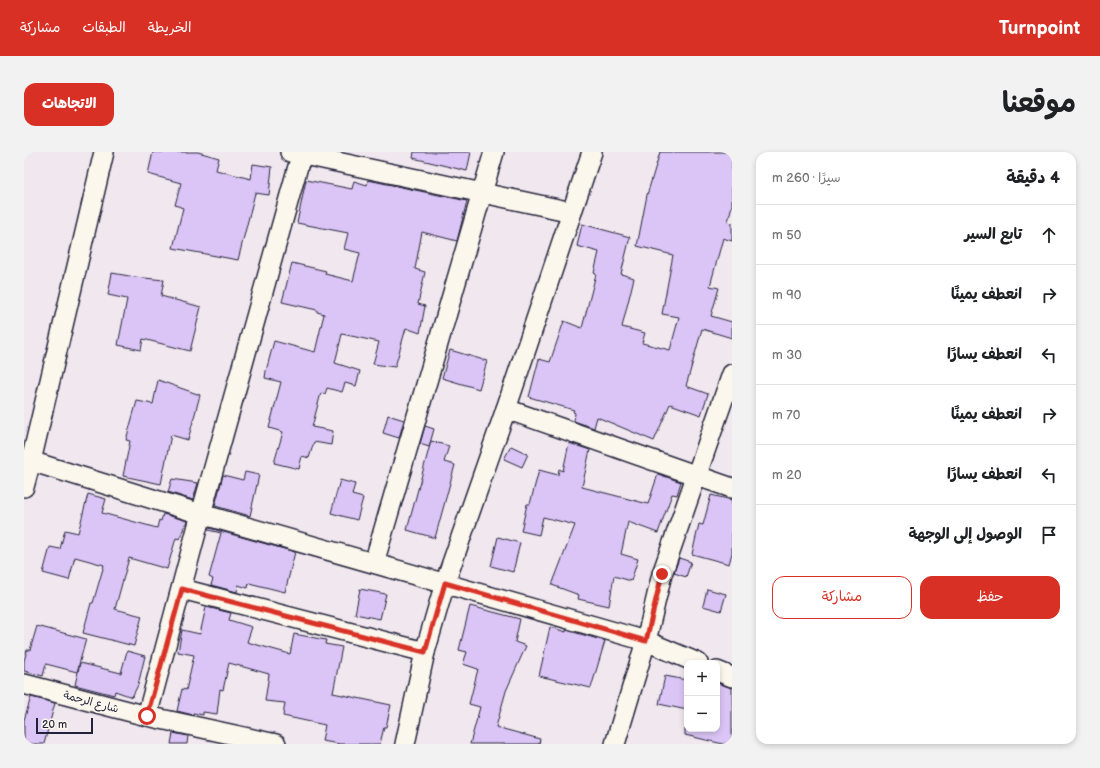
<!DOCTYPE html>
<html lang="ar">
<head>
<meta charset="utf-8">
<style>
	body { margin:0; font-family:"Balsamiq Sans","Playpen Sans Arabic",sans-serif; background:#f2f2f2; color:#202124; direction:rtl }
	.controls { position:absolute; right:12px; bottom:12px; display:grid; overflow:hidden; border-radius:8px; box-shadow:0 2px 6px #0003 }
	.controls button { width:36px; height:36px; display:grid; place-items:center; padding:0; border:0; border-bottom:1px solid #e0e0e0; background:#fff; color:#202124; font:20px sans-serif }
	.scale { position:absolute; left:12px; bottom:10px; width:57px; box-sizing:border-box; padding-left:4px; border:2px solid #22223b; border-top:0; font-size:11px; line-height:14px; white-space:nowrap; color:#22223b; -webkit-text-stroke:3px #fbf7ec; paint-order:stroke }
	.stop { position:absolute; width:12px; height:12px; margin:-9px; border:3px solid #d93025; border-radius:50%; background:#fff }
	.stop.end { background:#d93025; border-color:#fff; box-shadow:0 1px 4px #0008 }
	.list { margin:0; padding:0; list-style:none }
	h2 { display:flex; justify-content:space-between; align-items:center; height:52px; margin:0; padding:0 16px; font-size:17px }
	h2 small { font-size:13px; font-weight:400; color:#757577 }
	.list li { display:grid; grid-template-columns:26px 1fr auto; gap:12px; align-items:center; box-sizing:border-box; height:60px; padding:0 16px; border-top:1px solid #e0e0e0 }
	.list b { display:block; font-size:15px; white-space:nowrap }
	.list em { font-size:13px; font-style:normal; color:#757577 }
	.actions { display:flex; gap:8px; padding:12px 16px }
	.actions a { flex:1; padding:9px 0; border:1px solid #d93025; border-radius:12px; text-align:center; font-size:14px; color:#d93025 }
	.actions .main { background:#d93025; color:#fff }
	.icon { flex:none; width:22px; height:22px; fill:none; stroke:currentColor; stroke-width:2; stroke-linecap:round; stroke-linejoin:round }
	.map { position:relative; flex:none; width:708px; height:592px; overflow:hidden; direction:ltr; border-radius:12px }
	header { display:flex; align-items:center; gap:24px; box-sizing:border-box; height:56px; padding:0 20px; background:#d93025; color:#fff }
	header strong { font-size:19px }
	nav { display:flex; gap:22px; margin-inline-start:auto; font-size:14px }
	.intro { display:flex; align-items:center; justify-content:space-between; box-sizing:border-box; height:96px; padding:0 24px }
	h1 { margin:0; font-size:28px }
	.button { padding:10px 18px; border-radius:12px; background:#d93025; color:#fff; font-size:14px; font-weight:700 }
	main { display:flex; gap:24px; padding:0 24px }
	aside { flex:1; background:#fff; border-radius:12px; box-shadow:0 2px 6px #0003 }
	.map>svg:first-child { display:block }
	.building { fill:#dbc5f6; stroke:#22223b }
	.lines { fill:none; stroke-linecap:round; stroke-linejoin:round }
	.minor-casing { stroke:#22223b; stroke-width:22 }
	.minor { stroke:#fbf7ec; stroke-width:19 }
	.route { stroke:#d93025; stroke-width:5 }
	.labels { text-anchor:middle; dominant-baseline:central; stroke-width:3; stroke-linejoin:round; paint-order:stroke }
	.street-label { font-size:11px; fill:#22223b; stroke:#fbf7ec }
</style>
</head>
<body>
<header>
<strong>Turnpoint</strong>
<nav><a>الخريطة</a><a>الطبقات</a><a>مشاركة</a></nav>
</header>
<div class="intro"><h1>موقعنا</h1><a class="button">الاتجاهات</a></div>
<main>
<aside>
<h2>4 دقيقة<small>سيرًا · 260 m</small></h2>
<ul class="list">
<li><svg class="icon" aria-label="ahead" viewBox="0 0 24 24"><path d="M12 20V5M6 11l6-6 6 6"/></svg><div><b>تابع السير</b></div><em>50 m</em></li>
<li><svg class="icon" aria-label="right" viewBox="0 0 24 24"><path d="M7 20v-9h11M14 6l5 5-5 5"/></svg><div><b>انعطف يمينًا</b></div><em>90 m</em></li>
<li><svg class="icon" aria-label="left" viewBox="0 0 24 24"><path d="M17 20v-9H6M10 6l-5 5 5 5"/></svg><div><b>انعطف يسارًا</b></div><em>30 m</em></li>
<li><svg class="icon" aria-label="right" viewBox="0 0 24 24"><path d="M7 20v-9h11M14 6l5 5-5 5"/></svg><div><b>انعطف يمينًا</b></div><em>70 m</em></li>
<li><svg class="icon" aria-label="left" viewBox="0 0 24 24"><path d="M17 20v-9H6M10 6l-5 5 5 5"/></svg><div><b>انعطف يسارًا</b></div><em>20 m</em></li>
<li><svg class="icon" aria-label="arrive" viewBox="0 0 24 24"><path d="M6 21V4h12l-3 4 3 4H6"/></svg><div><b>الوصول إلى الوجهة</b></div></li>
</ul>
<div class="actions"><a class="main">حفظ</a><a>مشاركة</a></div>
</aside>
<div class="map">
<svg width="708" height="592" viewBox="0 0 708 592">
	<rect width="100%" height="100%" fill="#f1e8ef"/>
	<filter id="ink" filterUnits="userSpaceOnUse"><feTurbulence type="fractalNoise" baseFrequency=".025" numOctaves="2"/><feDisplacementMap in="SourceGraphic" scale="8" xChannelSelector="R" yChannelSelector="G"/><feConvolveMatrix kernelMatrix="1 2 1 2 8 2 1 2 1" color-interpolation-filters="sRGB"/></filter>
	<g filter="url(#ink)">
		<g class="building">
			<polygon points="129,0 174,0 195,6 192,18 227,27 229,12 248,15 245,43 231,41 214,108 149,96 159,56 151,53 157,31 124,22"/>
			<polygon points="390,0 447,0 443,19 389,6"/>
			<polygon points="636,0 708,0 708,53 704,70 708,71 708,89 699,86 686,134 695,136 687,164 708,170 708,186 678,177 662,234 684,242 677,263 646,252 630,289 573,265 570,276 550,269 551,261 549,260 550,258 505,245 515,207 526,210 540,169 558,176 572,122 570,121 575,100 553,94 558,72 606,85 597,122 610,126 598,175 621,181 618,191 646,198 655,165 638,162 649,103 613,94 623,43"/>
			<polygon points="282,28 328,37 330,29 343,33 344,28 443,49 433,89 398,80 391,117 401,120 394,152 401,154 396,181 382,176 371,215 349,212 355,190 318,182 311,211 336,219 332,234 321,231 318,240 303,236 301,242 297,241 288,275 309,279 307,293 290,290 285,306 278,304 275,317 250,311 259,280 245,276 257,230 241,226 242,219 250,189 291,200 300,162 293,160 293,158 258,150 268,111 302,119 301,122 329,129 336,101 320,97 324,81 273,71"/>
			<polygon points="88,121 111,125 140,128 137,144 177,155 166,199 119,187 117,198 94,193 103,147 84,143"/>
			<polygon points="426,198 463,209 455,237 418,226"/>
			<polygon points="134,228 176,243 164,288 147,283 137,332 99,324 106,289 102,288 113,249 129,252"/>
			<polygon points="364,263 380,268 375,286 359,281"/>
			<polygon points="401,274 410,277 405,295 396,292"/>
			<polygon points="407,289 425,294 420,310 431,313 411,386 383,378"/>
			<polygon points="545,291 566,298 558,335 624,352 634,322 657,330 653,343 648,342 634,381 604,370 597,402 614,407 607,429 590,424 585,454 554,447 555,443 528,433 551,373 519,365 515,383 497,379 503,352 506,352 515,318 534,323 535,317 539,319"/>
			<polygon points="487,294 504,302 498,315 480,307"/>
			<polygon points="221,320 235,323 226,364 191,354 199,323 219,328"/>
			<polygon points="148,327 174,331 169,348 144,340"/>
			<polygon points="316,328 331,332 328,343 339,346 333,368 307,361"/>
			<polygon points="64,342 82,347 78,361 133,376 135,368 137,369 139,362 164,369 163,372 161,372 156,387 152,386 143,417 105,406 91,457 118,464 110,494 59,481 67,451 69,451 80,413 51,405 45,428 19,421 26,395 36,397 41,378 54,381"/>
			<polygon points="687,343 708,348 708,401 705,412 668,402 675,372 679,373"/>
			<polygon points="185,376 271,400 261,440 225,431 224,436 214,433 213,440 187,433 189,427 185,425 197,381 184,378"/>
			<polygon points="474,385 496,391 489,420 467,414"/>
			<polygon points="655,406 667,410 662,425 650,421"/>
			<polygon points="336,437 362,442 356,467 331,462"/>
			<polygon points="683,437 702,442 697,459 679,454"/>
			<polygon points="446,454 496,467 491,490 502,494 482,539 472,575 516,587 515,592 446,592 456,555 445,552 454,517 439,512 443,500 435,498"/>
			<polygon points="182,455 207,461 205,468 228,475 223,490 266,502 270,482 302,488 301,492 318,495 309,541 367,553 362,575 360,575 356,592 316,592 298,589 301,573 259,564 261,551 241,549 245,522 205,511 199,538 196,537 193,562 179,560 179,563 169,561 169,563 153,559 158,537 162,538 170,503 154,500 158,478 176,482"/>
			<polygon points="13,474 62,487 53,520 22,512 19,524 0,519 0,509 3,498 6,498"/>
			<polygon points="526,475 542,480 542,478 581,489 567,536 515,524"/>
			<polygon points="103,499 121,504 114,533 108,545 91,539 90,543 51,533 56,511 97,521"/>
			<polygon points="641,524 663,528 663,558 635,552"/>
			<polygon points="693,531 708,536 708,592 699,592 661,583 661,577 693,577"/>
			<polygon points="7,545 31,551 20,592 0,592 0,568"/>
			<polygon points="149,581 164,584 163,592 147,592"/>
		</g>
		<g class="lines">
			<g class="minor-casing">
				<g id="minor">
					<polyline points="266,0 548,60"/>
					<polyline points="482,257 708,336"/>
					<polyline points="0,307 177,362 622,489 674,511"/>
					<polyline points="0,335 7,309 80,0"/>
					<polyline points="350,411 470,0"/>
					<polyline points="158,437 401,500"/>
					<polyline points="693,519 708,525"/>
					<polyline points="0,532 123,564 252,592"/>
					<polyline points="123,564 177,362 278,0"/>
					<polyline points="381,592 401,500 421,431 482,257 568,0"/>
					<polyline points="591,592 622,489 638,422 708,222"/>
				</g>
			</g>
			<use href="#minor" class="minor"/>
		</g>
	</g>
	<g class="lines" filter="url(#ink)">
		<polyline class="route" points="123,564 158,437 401,500 421,431 622,489 638,422"/>
	</g>
	<g class="labels">
		<g class="street-label">
			<text transform="translate(67 550) rotate(15)">شارع الرحمة</text>
		</g>
	</g>
</svg>
<div class="controls">
<button>+</button>
<button>−</button>
</div>
<div class="scale">20 m</div>
<div class="stop" style="left:123px;top:564px"></div>
<div class="stop end" style="left:638px;top:422px"></div>
</div>
</main>
</body>
</html>
